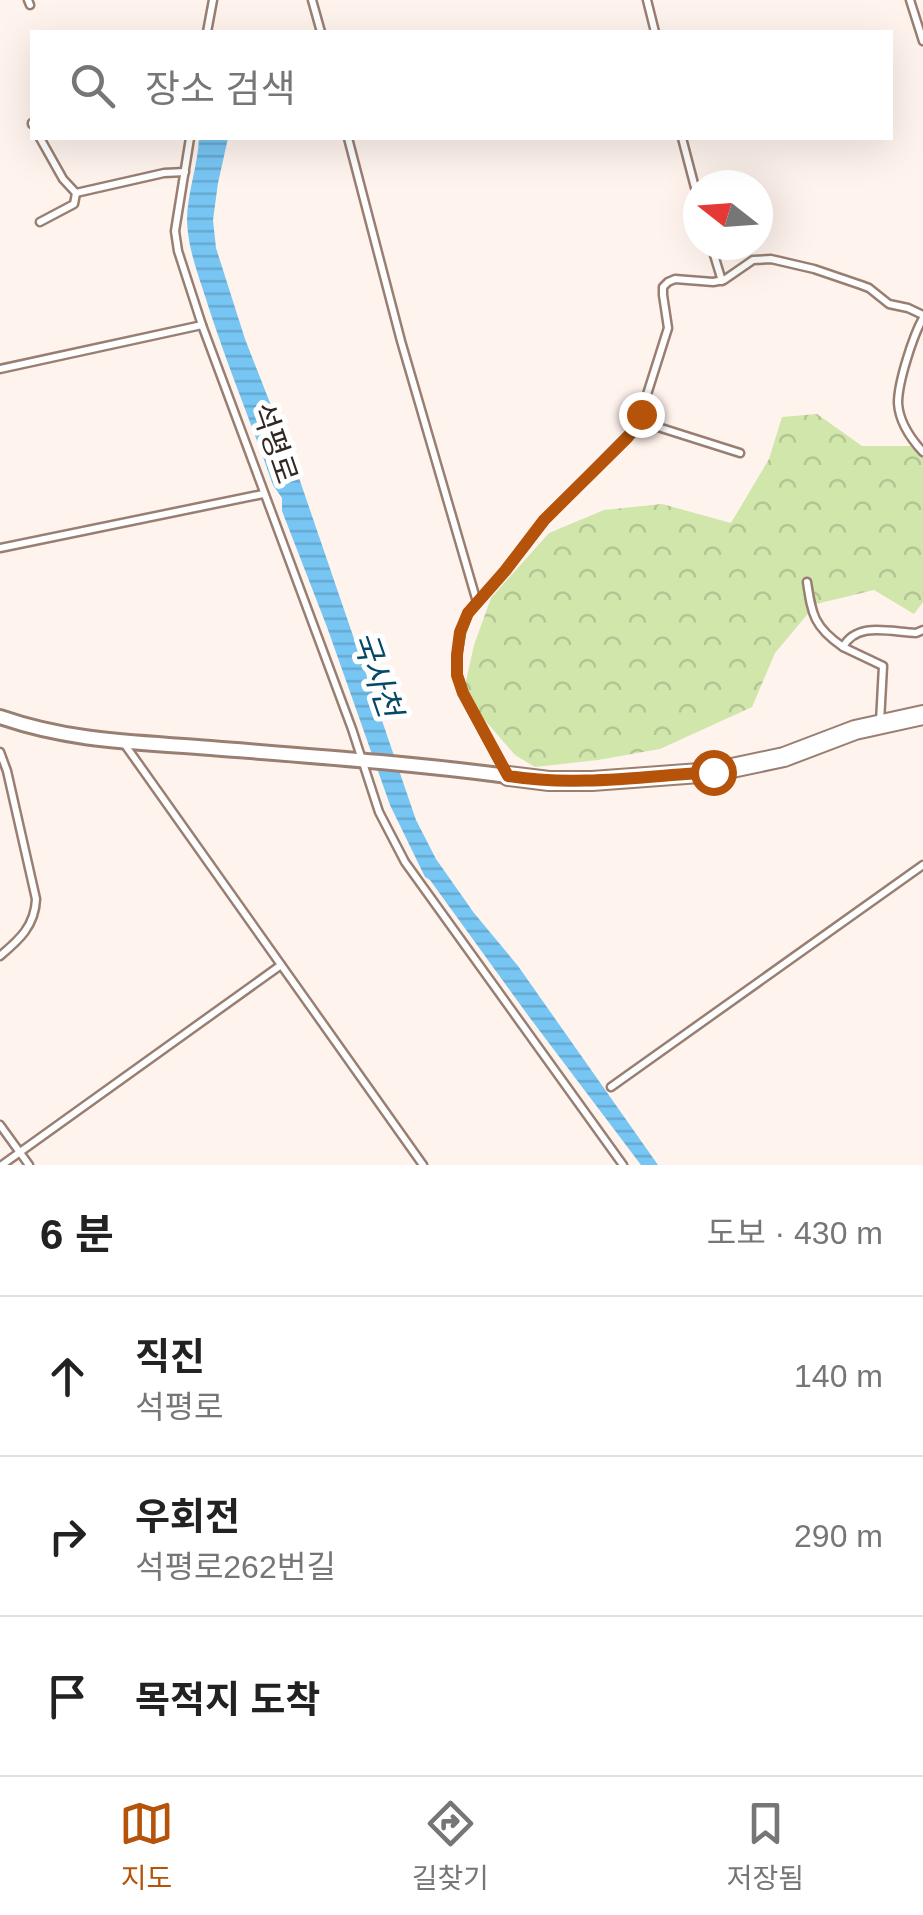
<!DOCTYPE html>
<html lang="ko">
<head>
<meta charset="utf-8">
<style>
	body { margin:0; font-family:Helvetica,"Noto Sans KR",sans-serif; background:#f2f2f2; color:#222 }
	.compass { position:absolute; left:683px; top:170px; width:90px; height:90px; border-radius:50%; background:#fff; box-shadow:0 10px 40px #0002; rotate:287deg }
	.stop { position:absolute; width:30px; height:30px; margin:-22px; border:8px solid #b45309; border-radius:50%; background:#fff }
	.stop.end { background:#b45309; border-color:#fff; box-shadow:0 2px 10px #0008 }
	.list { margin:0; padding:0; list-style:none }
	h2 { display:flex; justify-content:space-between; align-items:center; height:130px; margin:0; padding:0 40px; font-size:42px }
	h2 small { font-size:32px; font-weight:400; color:#767676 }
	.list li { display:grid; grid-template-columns:65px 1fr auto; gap:30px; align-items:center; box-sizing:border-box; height:160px; padding:0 40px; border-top:2px solid #e0e0e0 }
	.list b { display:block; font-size:38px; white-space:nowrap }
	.list p { margin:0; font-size:32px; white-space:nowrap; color:#767676 }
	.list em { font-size:32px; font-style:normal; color:#767676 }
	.icon { flex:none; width:55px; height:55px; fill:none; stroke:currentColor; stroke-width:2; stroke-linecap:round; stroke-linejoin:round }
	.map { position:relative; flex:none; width:923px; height:1165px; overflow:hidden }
	.search { position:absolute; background:#fff; box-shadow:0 10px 40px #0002; left:30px; right:30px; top:30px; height:110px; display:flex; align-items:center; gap:25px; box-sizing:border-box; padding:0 35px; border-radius:0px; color:#767676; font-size:38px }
	.sheet { height:610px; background:#fff }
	nav { display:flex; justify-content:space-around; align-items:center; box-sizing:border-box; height:140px; border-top:2px solid #e0e0e0; background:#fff; font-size:28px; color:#767676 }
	nav a { display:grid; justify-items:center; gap:5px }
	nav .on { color:#b45309 }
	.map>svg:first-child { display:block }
	.forest { fill:url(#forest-crowns) }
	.water { fill:url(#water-rules) }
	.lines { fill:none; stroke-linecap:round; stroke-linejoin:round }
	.lane-casing { stroke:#997f72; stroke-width:11 }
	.street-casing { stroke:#997f72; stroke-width:18 }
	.secondary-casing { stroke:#997f72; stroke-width:22 }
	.lane { stroke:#fff; stroke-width:6 }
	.street { stroke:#fff; stroke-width:12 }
	.secondary { stroke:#fff; stroke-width:18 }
	.route { stroke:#b45309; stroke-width:12 }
	.labels { text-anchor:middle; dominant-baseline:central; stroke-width:10; stroke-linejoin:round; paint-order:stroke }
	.street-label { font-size:30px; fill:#322822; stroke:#fff }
	.water-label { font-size:32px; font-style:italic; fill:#064967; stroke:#fff }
</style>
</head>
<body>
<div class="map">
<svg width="923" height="1165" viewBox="0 0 923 1165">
	<defs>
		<pattern id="forest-crowns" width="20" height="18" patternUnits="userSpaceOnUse" patternTransform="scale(2.5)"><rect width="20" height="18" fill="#d0e6ab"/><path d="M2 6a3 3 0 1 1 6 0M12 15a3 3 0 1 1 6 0" fill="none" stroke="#b3c593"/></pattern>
		<pattern id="water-rules" width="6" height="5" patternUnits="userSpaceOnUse" patternTransform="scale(2.5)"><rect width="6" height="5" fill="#77c5f3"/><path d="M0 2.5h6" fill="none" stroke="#67a9d0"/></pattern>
	</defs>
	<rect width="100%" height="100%" fill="#fff3ed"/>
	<polygon class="forest" points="817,414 862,446 923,446 923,602 914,614 874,590 816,604 775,653 752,707 660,749 598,760 535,767 515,755 463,695 474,645 491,598 549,533 604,510 662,504 731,523 769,459 782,417"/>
	<path class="water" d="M199,138H228L218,183L213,220L216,248L245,339L297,472L416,820L436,859L474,913L518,966L658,1165H641L530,1018L430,880L425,877L390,805L327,627L282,511V498L273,485C251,422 225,360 205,296C197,271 188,248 187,221C187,193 198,166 199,138Z"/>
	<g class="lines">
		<g class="lane-casing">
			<g id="lane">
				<polyline points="28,0 30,5"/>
				<polyline points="312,0 321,32"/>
				<polyline points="647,0 655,32"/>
				<polyline points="910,0 923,41"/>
				<polyline points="207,32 213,0"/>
				<polyline points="32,123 32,124"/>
				<polyline points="40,138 63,179 76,193 164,173 185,172"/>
				<polyline points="190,138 175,231 178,251 202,325 352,729 379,812 405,862 623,1165"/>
				<polyline points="348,138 401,341 477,602"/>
				<polyline points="682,138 698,199"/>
				<polyline points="40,222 74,204 76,193"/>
				<polyline points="711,245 722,281"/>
				<path d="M923,318C913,336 898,382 898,403C899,421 911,439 923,452"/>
				<polyline points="0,369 202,325"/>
				<polyline points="639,421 740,453"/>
				<polyline points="0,548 263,494"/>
				<path d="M807,582C812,615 814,627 843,647"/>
				<path d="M880,722L883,666L843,647C857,621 890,632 916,633L923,630"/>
				<polyline points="123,742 423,1165"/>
				<path d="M0,752L7,771L36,899C35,926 19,940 0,956"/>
				<polyline points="507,775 463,693 457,675 457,655 461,632 468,613 505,571 544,521 637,426 668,328 663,295 663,287 668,282 675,279 713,282 724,280 753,260 771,259 814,269 861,285 869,288 889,304 908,308 923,315"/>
				<polyline points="611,1087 923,865"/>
				<polyline points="0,1125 29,1165"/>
				<polyline points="2,1165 281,965"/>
			</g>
		</g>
		<g class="street-casing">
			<path id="street" d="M0,717C72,742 137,742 211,748C310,756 409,763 508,776"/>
		</g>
		<g class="secondary-casing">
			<polyline id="secondary" points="508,776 549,781 592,781 713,772 784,757 855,730 923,715"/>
		</g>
		<use href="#lane" class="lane"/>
		<use href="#street" class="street"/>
		<use href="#secondary" class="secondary"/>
	</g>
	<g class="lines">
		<path class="route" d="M641,414L637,426L627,438L544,520L505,571L468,613L460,632L457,655V675L463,693L508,776C576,787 645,776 713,772"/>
	</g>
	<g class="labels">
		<g class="street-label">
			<text transform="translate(275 443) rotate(71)">석평로</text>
		</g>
		<g class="water-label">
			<text transform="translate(377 674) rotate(71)">국사천</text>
		</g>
	</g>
</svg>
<svg class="compass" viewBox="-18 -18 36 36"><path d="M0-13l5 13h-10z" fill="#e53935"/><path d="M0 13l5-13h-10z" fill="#767676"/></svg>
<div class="stop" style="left:713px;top:772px"></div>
<div class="stop end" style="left:641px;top:414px"></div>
<div class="search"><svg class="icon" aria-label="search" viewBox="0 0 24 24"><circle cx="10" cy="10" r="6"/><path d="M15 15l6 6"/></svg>장소 검색</div>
</div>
<section class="sheet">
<h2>6 분<small>도보 · 430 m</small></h2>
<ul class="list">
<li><svg class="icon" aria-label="ahead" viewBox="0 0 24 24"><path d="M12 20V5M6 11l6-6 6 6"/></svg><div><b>직진</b><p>석평로</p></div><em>140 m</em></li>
<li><svg class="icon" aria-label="right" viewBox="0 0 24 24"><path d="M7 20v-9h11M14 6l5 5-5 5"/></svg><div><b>우회전</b><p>석평로262번길</p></div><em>290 m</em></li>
<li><svg class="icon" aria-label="arrive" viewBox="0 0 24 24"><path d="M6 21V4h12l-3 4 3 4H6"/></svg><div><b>목적지 도착</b></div></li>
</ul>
</section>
<nav>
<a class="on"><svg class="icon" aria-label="map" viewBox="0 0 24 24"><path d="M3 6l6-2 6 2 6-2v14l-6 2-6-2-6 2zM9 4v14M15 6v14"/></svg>지도</a>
<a><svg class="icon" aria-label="directions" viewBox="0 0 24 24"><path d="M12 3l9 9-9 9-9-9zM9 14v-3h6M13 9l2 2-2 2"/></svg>길찾기</a>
<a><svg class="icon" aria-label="saved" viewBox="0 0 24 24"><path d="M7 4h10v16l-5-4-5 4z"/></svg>저장됨</a>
</nav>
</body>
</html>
